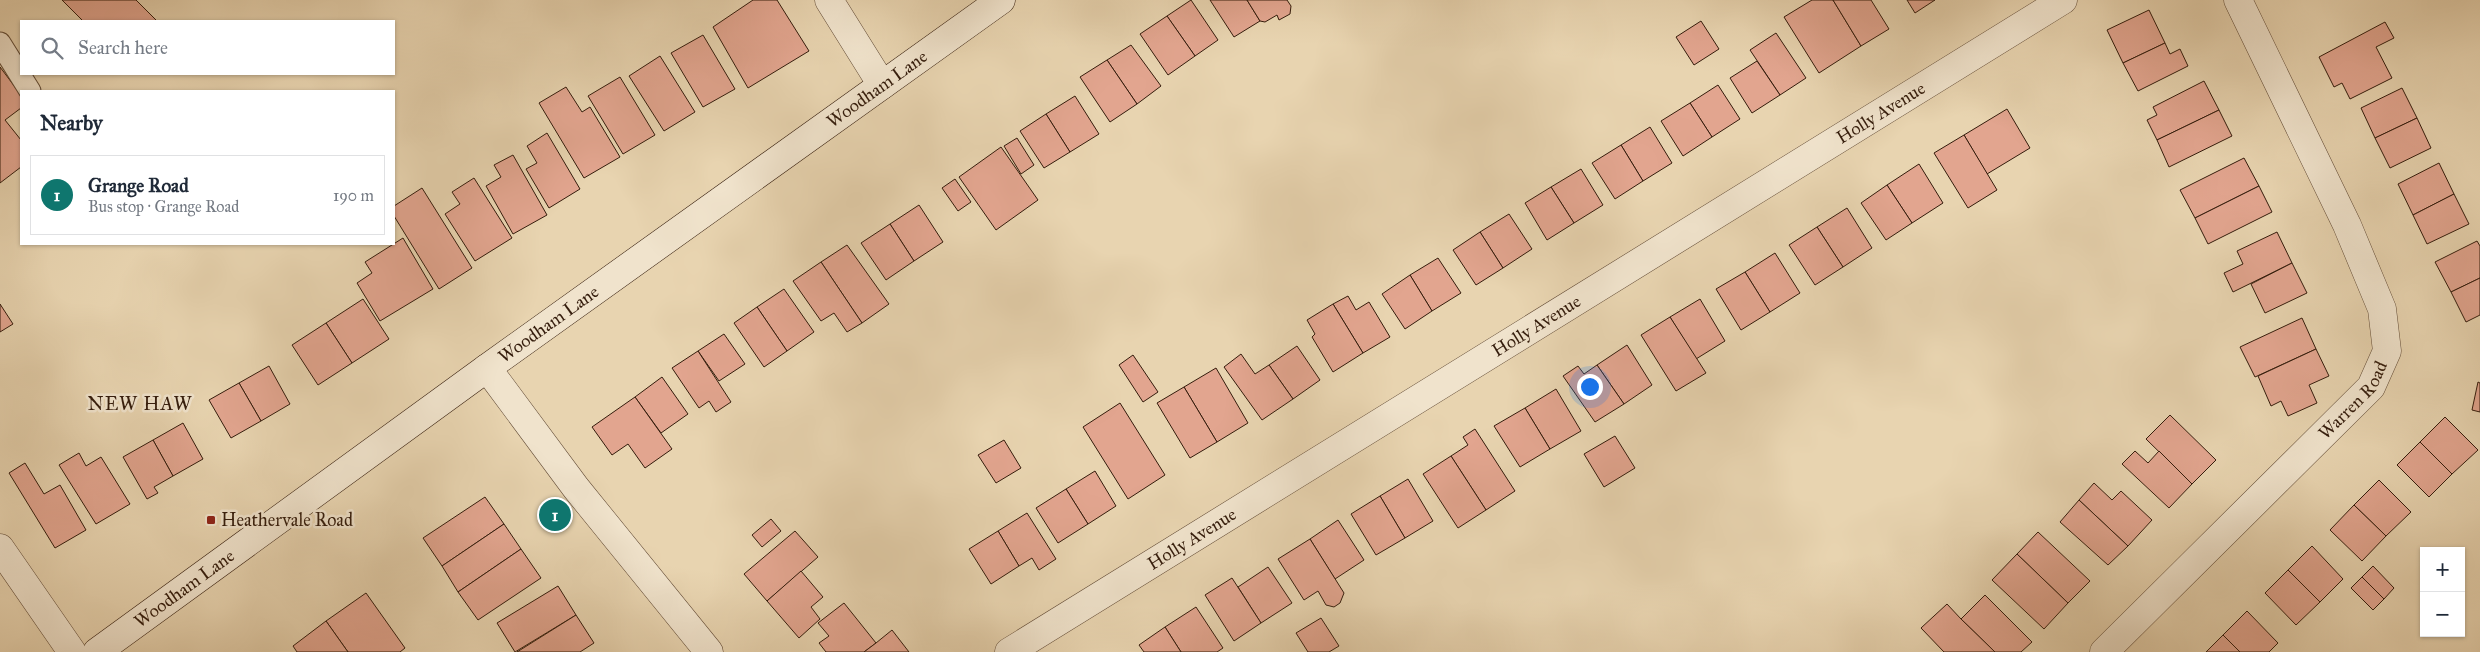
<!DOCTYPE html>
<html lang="en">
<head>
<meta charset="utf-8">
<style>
	body { margin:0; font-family:"IM FELL Great Primer",serif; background:#f6f6f7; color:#1f2937 }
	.controls { position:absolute; right:15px; bottom:15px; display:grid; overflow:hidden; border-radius:0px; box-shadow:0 1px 4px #0004 }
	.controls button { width:45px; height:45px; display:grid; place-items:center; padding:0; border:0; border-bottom:1px solid #e0e1e3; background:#fff; color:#1f2937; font:25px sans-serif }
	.you { position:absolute; left:1589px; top:386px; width:18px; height:18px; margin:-12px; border:4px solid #fff; border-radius:50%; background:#1a73e8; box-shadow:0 0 0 8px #1a73e833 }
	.badge { display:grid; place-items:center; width:32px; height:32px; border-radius:50%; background:#0f766e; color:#fff; font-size:16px; font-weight:700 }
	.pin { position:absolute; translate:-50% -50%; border:2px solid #fff; box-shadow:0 1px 5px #0006 }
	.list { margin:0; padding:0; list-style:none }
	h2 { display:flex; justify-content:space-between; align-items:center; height:65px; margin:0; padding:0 20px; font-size:21px }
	h2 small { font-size:16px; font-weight:400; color:#747a83 }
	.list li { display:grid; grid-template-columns:32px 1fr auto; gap:15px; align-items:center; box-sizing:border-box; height:80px; margin:0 10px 10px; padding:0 10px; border:1px solid #e0e1e3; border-radius:0px }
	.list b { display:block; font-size:19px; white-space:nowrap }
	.list p { margin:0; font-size:16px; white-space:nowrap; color:#747a83 }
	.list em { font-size:16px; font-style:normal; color:#747a83 }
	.icon { flex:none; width:28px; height:28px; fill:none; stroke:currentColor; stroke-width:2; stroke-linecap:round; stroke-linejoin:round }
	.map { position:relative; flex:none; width:2480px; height:652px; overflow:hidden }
	.search { position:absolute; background:#fff; box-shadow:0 1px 4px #0004; left:20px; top:20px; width:375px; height:55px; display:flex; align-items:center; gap:12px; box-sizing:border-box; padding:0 18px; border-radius:0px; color:#747a83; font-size:19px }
	.panel { position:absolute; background:#fff; box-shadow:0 1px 4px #0004; left:20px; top:90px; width:375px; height:155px; border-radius:0px }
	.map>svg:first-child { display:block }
	.building { fill:#e2a58f; stroke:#341c0c }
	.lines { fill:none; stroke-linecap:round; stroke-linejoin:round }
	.service-casing { stroke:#614a35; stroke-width:23 }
	.minor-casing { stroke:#614a35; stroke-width:29 }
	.secondary-casing { stroke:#341c0c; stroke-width:29 }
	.service { stroke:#f0e3cc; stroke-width:21 }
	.minor { stroke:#f0e3cc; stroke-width:28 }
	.secondary { stroke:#f0e3cc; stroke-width:28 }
	.poi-dot { fill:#8f2418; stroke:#f0e3cc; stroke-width:2 }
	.labels { text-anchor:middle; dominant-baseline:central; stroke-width:5; stroke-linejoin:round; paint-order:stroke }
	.street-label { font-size:18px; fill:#341c0c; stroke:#f0e3cc }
	.poi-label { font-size:18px; fill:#341c0c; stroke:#f0e3cc; text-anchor:start }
	.neighbourhood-label { font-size:19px; letter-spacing:1px; fill:#341c0c; stroke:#f0e3cc }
</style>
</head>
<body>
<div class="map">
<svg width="2480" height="652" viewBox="0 0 2480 652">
	<rect width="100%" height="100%" fill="#e8d4b0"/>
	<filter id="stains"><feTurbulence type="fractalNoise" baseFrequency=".004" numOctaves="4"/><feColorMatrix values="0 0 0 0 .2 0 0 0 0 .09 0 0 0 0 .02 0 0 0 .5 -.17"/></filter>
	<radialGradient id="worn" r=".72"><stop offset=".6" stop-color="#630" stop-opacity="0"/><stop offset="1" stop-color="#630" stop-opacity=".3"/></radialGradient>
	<g class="building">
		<polygon points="62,0 136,0 157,21 83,21"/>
		<polygon points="753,0 777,0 809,51 748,88 713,27"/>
		<polygon points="1191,0 1218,40 1195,56 1167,16"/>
		<polygon points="1210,0 1247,0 1260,21 1234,37"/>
		<polygon points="1247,0 1287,0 1291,6 1290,14 1279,20 1277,15 1265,22 1260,21"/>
		<polygon points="1812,0 1833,0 1861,46 1819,73 1784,17"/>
		<polygon points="1833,0 1871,0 1889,29 1861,46"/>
		<polygon points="1907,0 1935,0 1915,13"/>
		<polygon points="2149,10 2165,43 2123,63 2107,30"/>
		<polygon points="1167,16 1195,56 1168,75 1140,34"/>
		<polygon points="1701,21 1719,49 1694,65 1676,37"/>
		<polygon points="2385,22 2394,38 2376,47 2392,78 2350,99 2342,83 2334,87 2319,57"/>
		<polygon points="1776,33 1806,78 1780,95 1750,50"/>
		<polygon points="703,35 735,89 703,107 671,53"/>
		<polygon points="2165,43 2170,54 2180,49 2188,66 2138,91 2123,63"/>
		<polygon points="1131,45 1161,86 1137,104 1107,60"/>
		<polygon points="660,56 695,112 664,131 629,76"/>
		<polygon points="1107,60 1137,104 1110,122 1080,77"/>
		<polygon points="1757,61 1780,95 1752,113 1730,78"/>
		<polygon points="0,67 21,95 21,108 5,120 21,140 21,167 0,183"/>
		<polygon points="620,77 655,135 623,154 588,96"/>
		<polygon points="2204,81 2219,110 2157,140 2147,120 2157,115 2153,107"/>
		<polygon points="1718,85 1740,119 1712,137 1690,103"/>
		<polygon points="566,87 582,112 590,107 620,157 584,178 539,103"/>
		<polygon points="2402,88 2417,118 2375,138 2361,108"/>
		<polygon points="1075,96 1099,134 1070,152 1046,114"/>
		<polygon points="1690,103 1712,137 1683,156 1661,121"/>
		<polygon points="2007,109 2030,148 1987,174 1964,135"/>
		<polygon points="2219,110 2232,136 2169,167 2157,140"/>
		<polygon points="1046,114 1070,152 1044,168 1020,131"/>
		<polygon points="2417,118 2431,148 2390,168 2375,138"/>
		<polygon points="1650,127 1672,163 1643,181 1621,145"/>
		<polygon points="547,133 580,189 549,208 526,169 537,163 527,146"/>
		<polygon points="1964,135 1997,190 1968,208 1934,153"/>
		<polygon points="1017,138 1034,165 1021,174 1004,146"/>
		<polygon points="1621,145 1643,181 1615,199 1592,163"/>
		<polygon points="1001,147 1038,200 996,230 959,177"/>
		<polygon points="513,155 547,215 513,234 486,186 501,177 494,165"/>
		<polygon points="2244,158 2259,186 2195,218 2180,190"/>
		<polygon points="2439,163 2454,194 2413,215 2398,184"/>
		<polygon points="1919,164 1943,203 1912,223 1887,185"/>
		<polygon points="1581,169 1603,205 1574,223 1551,187"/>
		<polygon points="474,178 512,238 475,261 445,214 460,204 452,192"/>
		<polygon points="955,179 971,202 958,211 942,188"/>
		<polygon points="1887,185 1912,223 1886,240 1861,203"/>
		<polygon points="2259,186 2272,212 2208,244 2195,218"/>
		<polygon points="1551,187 1574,223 1547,240 1525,203"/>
		<polygon points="422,188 472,268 439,289 394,216 394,206"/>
		<polygon points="2454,194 2469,224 2427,244 2413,215"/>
		<polygon points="919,205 943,242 914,261 890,224"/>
		<polygon points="1847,208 1872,248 1843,267 1817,227"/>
		<polygon points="1509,214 1532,249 1503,268 1480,232"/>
		<polygon points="890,224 914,261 886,280 861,243"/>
		<polygon points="1817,227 1843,267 1815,285 1789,245"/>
		<polygon points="1480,232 1503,268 1476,285 1453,250"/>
		<polygon points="2277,232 2292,263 2233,292 2224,273 2243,264 2237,251"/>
		<polygon points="403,238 433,289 380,321 357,283 372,273 365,262"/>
		<polygon points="2477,241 2480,246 2480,278 2451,292 2435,262"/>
		<polygon points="847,245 889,304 862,323 821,262"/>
		<polygon points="1775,253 1800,293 1770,312 1745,272"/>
		<polygon points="1438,258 1461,293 1432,311 1410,275"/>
		<polygon points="821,262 862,323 847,332 834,313 821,321 793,281"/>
		<polygon points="2292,263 2307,293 2265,313 2251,284"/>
		<polygon points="1745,272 1770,312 1741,330 1716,289"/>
		<polygon points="1410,275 1432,311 1405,329 1382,294"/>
		<polygon points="2480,278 2480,315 2466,322 2451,292"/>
		<polygon points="784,289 814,332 787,351 757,307"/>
		<polygon points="1348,296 1356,310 1369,302 1390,337 1363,353 1333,304"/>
		<polygon points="363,299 389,339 352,363 326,323"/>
		<polygon points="1700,299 1725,341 1696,359 1670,317"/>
		<polygon points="0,304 13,324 0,332"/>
		<polygon points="1333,304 1363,353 1333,372 1312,337 1315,334 1307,320"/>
		<polygon points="757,307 787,351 764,367 734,323"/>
		<polygon points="1670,317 1706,373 1676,391 1641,335"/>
		<polygon points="2302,318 2316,349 2255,377 2240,347"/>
		<polygon points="326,323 352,363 318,385 292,345"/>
		<polygon points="724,334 745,364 719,381 698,351"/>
		<polygon points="1627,345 1652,385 1624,404 1597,365"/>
		<polygon points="1297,346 1320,380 1293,399 1269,365"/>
		<polygon points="2316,349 2329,376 2309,385 2317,403 2288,416 2281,401 2271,406 2258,376"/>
		<polygon points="698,351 731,402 716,412 709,401 699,408 672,368"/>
		<polygon points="1241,354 1255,374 1269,365 1293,399 1262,420 1224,367"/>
		<polygon points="1133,355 1158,392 1143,402 1119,365"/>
		<polygon points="1597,365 1624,404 1595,422 1563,376 1578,366 1584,374"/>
		<polygon points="269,366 290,404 261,421 239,383"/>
		<polygon points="1216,368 1248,423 1217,442 1184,387"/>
		<polygon points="662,377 688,414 661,433 635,397"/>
		<polygon points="2478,382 2480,383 2480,412 2472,410"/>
		<polygon points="239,383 261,421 231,438 209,400"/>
		<polygon points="1184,387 1217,442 1190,458 1157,403"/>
		<polygon points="1556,389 1581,431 1550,449 1525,408"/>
		<polygon points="635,397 672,449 645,468 628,444 612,455 592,427"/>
		<polygon points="1120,403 1165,475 1128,499 1083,427"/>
		<polygon points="1525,408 1550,449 1520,467 1494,426"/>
		<polygon points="2170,415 2216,460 2192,484 2146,439"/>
		<polygon points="2445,417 2478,450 2452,474 2420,442"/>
		<polygon points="183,423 203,459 173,476 153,440"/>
		<polygon points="1475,429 1515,491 1486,510 1451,456 1468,445 1463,437"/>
		<polygon points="1615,436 1635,468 1604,487 1584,454"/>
		<polygon points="153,440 173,476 154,487 158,493 147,499 123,457"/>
		<polygon points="1004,440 1021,468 996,483 978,455"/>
		<polygon points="2420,442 2452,474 2429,497 2397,465"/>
		<polygon points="2135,451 2148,463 2159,451 2192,484 2169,508 2122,464"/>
		<polygon points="79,453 86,466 101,457 130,504 96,524 59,465"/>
		<polygon points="1451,456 1486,510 1458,528 1423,474"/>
		<polygon points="25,463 44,494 60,485 86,530 55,548 9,473"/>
		<polygon points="1095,471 1116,506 1088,524 1066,489"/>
		<polygon points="1408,479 1433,521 1405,538 1380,496"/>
		<polygon points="2379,480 2411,512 2386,536 2354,505"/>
		<polygon points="2094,483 2112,500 2121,491 2152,520 2128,546 2079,500"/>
		<polygon points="1066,489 1088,524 1058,543 1036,508"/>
		<polygon points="1380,496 1405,538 1376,555 1351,514"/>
		<polygon points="485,497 504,524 442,566 423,538"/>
		<polygon points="2079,500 2128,546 2108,565 2060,522"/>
		<polygon points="2354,505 2386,536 2362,561 2330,530"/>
		<polygon points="1027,513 1056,559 1039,570 1032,558 1019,566 998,531"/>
		<polygon points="771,519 781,531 762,547 752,535"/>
		<polygon points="1338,520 1364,560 1335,579 1310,539"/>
		<polygon points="504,524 521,549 458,592 442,566"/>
		<polygon points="795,531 818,557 767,601 744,574"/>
		<polygon points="998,531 1019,566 991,584 969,549"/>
		<polygon points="2038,532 2090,581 2068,603 2017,554"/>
		<polygon points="1310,539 1344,593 1340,603 1334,607 1326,605 1318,591 1304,600 1278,559"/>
		<polygon points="2312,546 2343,579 2320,602 2288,570"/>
		<polygon points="521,549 541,578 478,620 458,592"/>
		<polygon points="2017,554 2068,603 2044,629 1992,580"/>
		<polygon points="2373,566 2394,588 2384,599 2362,577"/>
		<polygon points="1268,567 1292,603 1261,623 1238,587"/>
		<polygon points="2288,570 2320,602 2296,625 2265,593"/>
		<polygon points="801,571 823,597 811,607 820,619 799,638 767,601"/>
		<polygon points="2362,577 2384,599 2373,610 2351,588"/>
		<polygon points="1232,578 1261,623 1234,641 1205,595"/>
		<polygon points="558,586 576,615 515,652 497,623"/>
		<polygon points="366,593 405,648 400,652 348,652 326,621"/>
		<polygon points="1985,595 2032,642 2021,652 1995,652 1961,619"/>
		<polygon points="844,603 876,643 864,652 826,652 819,643 829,636 818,623"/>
		<polygon points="1947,604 1961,619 1995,652 1944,652 1921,628"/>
		<polygon points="1196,607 1223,648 1217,652 1181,652 1165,627"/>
		<polygon points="2247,611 2278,643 2269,652 2240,652 2223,635"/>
		<polygon points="576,615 594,643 580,652 517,652"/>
		<polygon points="1321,618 1339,646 1329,652 1308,652 1296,633"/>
		<polygon points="326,621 348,652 297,652 293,646"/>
		<polygon points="1165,627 1181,652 1144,652 1139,645"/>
		<polygon points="892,630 909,652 864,652 876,643"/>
		<polygon points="2223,635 2240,652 2206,652"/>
	</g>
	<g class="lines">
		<g class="service-casing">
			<polyline id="service" points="0,43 30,91"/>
		</g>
		<g class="minor-casing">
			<g id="minor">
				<polyline points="829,0 882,85"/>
				<polyline points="487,368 576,488 709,652"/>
				<polyline points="0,548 72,652"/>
				<path id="s1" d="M1009,652L2063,0"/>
				<path id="s2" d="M2104,652L2371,387L2387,351L2382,309L2347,225L2238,0"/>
			</g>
		</g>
		<g class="secondary-casing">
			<g id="secondary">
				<path id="s3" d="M97,652L487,368L1001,0"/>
			</g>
		</g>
		<use href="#service" class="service"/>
		<use href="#minor" class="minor"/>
		<use href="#secondary" class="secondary"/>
	</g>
	<rect class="poi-dot" x="206" y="515" width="10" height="10" rx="2.5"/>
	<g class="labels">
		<g class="street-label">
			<text stroke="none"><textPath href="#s3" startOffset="962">Woodham Lane</textPath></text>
			<text stroke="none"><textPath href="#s1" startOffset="1025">Holly Avenue</textPath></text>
			<text stroke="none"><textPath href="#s3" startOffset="558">Woodham Lane</textPath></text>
			<text stroke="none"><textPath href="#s1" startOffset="620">Holly Avenue</textPath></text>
			<text stroke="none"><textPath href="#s2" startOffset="355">Warren Road</textPath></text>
			<text stroke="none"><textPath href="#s1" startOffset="215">Holly Avenue</textPath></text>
			<text stroke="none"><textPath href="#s3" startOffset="108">Woodham Lane</textPath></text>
		</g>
		<g class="poi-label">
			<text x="221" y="520">Heathervale Road</text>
		</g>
		<g class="neighbourhood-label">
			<text x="140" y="403">NEW HAW</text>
		</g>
	</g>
	<rect width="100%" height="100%" filter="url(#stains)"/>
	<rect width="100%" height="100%" fill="url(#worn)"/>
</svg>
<div class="controls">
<button>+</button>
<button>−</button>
</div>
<div class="you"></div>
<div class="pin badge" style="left:555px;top:515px">1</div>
<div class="search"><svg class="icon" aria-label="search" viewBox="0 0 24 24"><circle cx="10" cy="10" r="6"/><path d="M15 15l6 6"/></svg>Search here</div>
<section class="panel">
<h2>Nearby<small></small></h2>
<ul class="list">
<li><span class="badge">1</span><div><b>Grange Road</b><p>Bus stop · Grange Road</p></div><em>190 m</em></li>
</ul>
</section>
</div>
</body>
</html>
